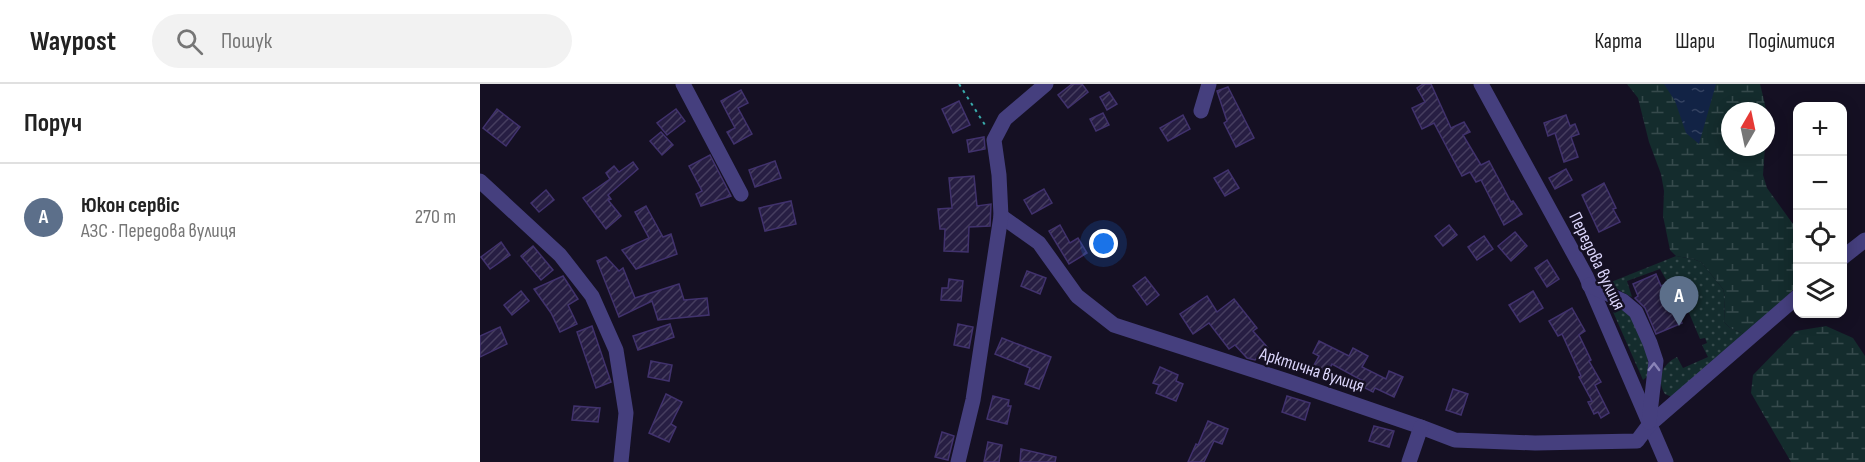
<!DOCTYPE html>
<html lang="uk">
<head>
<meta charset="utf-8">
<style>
	body { margin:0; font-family:"Sofia Sans Condensed",sans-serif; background:#f2f2f2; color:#222 }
	.controls { position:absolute; right:18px; top:18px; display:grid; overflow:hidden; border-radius:12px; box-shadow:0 3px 15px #0003 }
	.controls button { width:54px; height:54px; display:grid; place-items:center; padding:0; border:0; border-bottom:2px solid #e0e0e0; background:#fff; color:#222; font:30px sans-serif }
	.compass { position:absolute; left:1241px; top:18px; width:54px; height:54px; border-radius:50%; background:#fff; box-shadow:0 3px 15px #0003; rotate:9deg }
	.you { position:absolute; left:624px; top:160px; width:21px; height:21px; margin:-15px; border:4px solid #fff; border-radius:50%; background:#1a73e8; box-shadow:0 0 0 9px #1a73e833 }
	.badge { display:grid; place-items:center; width:39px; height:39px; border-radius:50%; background:#111827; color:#fff; font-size:20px; font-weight:700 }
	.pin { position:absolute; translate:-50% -50px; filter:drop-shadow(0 2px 3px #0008) }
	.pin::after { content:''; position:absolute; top:32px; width:21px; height:18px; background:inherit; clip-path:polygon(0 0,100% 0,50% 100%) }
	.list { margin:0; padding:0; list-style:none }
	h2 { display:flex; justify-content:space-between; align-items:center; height:78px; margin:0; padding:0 24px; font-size:26px }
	h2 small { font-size:20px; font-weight:400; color:#767676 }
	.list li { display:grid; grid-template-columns:39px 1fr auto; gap:18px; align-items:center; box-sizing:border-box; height:108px; padding:0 24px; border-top:2px solid #e0e0e0 }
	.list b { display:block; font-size:22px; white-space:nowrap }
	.list p { margin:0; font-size:20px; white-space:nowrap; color:#767676 }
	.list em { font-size:20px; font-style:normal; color:#767676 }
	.icon { flex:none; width:33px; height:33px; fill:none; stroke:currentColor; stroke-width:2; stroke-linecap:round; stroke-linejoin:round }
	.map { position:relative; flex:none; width:1385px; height:378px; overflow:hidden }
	header { display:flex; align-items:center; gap:36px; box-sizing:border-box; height:84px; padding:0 30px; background:#fff; border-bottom:2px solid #e0e0e0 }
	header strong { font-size:28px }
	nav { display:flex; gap:33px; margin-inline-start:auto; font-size:21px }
	.search { width:420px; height:54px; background:#f2f2f2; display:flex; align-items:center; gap:15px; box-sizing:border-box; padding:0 21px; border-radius:33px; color:#767676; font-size:22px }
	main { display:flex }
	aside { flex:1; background:#fff }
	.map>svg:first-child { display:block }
	.grass { fill:url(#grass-dots) }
	.wetland { fill:url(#wetland-marsh) }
	.water { fill:url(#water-ripples) }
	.building { fill:url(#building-hatch); stroke:#41326d; stroke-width:1.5 }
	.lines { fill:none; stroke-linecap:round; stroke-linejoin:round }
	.path { stroke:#39acac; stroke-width:2; stroke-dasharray:3 4.5; stroke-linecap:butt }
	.minor { stroke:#453f7e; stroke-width:15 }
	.oneway { stroke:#8983b7 }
	.labels { text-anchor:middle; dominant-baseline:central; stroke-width:5; stroke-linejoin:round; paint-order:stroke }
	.street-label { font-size:18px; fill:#dcd6fc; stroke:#151023 }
</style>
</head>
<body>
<header>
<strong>Waypost</strong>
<div class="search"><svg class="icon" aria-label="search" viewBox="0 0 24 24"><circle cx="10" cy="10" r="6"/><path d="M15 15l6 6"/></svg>Пошук</div>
<nav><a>Карта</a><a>Шари</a><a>Поділитися</a></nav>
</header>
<main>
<aside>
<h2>Поруч<small></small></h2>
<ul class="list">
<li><span class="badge" style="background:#5c6f8a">A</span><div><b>Юкон сервіс</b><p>АЗС · Передова вулиця</p></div><em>270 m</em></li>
</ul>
</aside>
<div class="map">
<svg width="1385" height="378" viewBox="0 0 1385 378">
	<defs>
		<pattern id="grass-dots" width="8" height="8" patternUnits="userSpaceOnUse" patternTransform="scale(1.5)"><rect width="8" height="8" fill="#142c2d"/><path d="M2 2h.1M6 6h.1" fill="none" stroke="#364a4c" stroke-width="1.8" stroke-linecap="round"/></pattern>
		<pattern id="wetland-marsh" width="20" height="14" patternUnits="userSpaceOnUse" patternTransform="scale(1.5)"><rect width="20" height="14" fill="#142c2d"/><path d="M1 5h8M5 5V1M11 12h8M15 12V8" fill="none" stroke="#364a4c"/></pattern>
		<pattern id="water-ripples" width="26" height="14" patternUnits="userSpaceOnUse" patternTransform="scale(1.5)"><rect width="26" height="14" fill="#122345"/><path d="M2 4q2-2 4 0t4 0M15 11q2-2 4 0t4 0" fill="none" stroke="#344261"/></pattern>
		<pattern id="building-hatch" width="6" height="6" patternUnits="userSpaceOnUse" patternTransform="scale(1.5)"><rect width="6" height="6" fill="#271e43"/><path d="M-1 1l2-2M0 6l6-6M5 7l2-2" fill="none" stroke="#463e5f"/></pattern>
	</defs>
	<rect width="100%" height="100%" fill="#151023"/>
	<g class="grass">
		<path d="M1196,172L1213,175L1221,178L1243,205L1245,213L1244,238L1250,244L1264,250L1194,314L1185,310C1176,295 1182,280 1197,273L1203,284L1228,273L1222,261L1227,259L1225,254L1220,255L1196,198L1189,201L1180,185L1147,197L1152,213C1137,206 1126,198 1115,186L1120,183L1131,198Z"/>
		<path d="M1130,221C1158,219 1169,270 1169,291L1163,296Z"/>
	</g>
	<g class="wetland">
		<path d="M1147,0H1280C1285,20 1290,37 1286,58V27H1250V63H1285L1283,91L1287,104L1313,140L1317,151V202L1283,236L1264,250L1250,244L1244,238L1245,213L1243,205L1221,178L1213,175L1196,172L1190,166L1183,132L1184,107L1181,90L1169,58L1158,14Z"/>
		<polygon points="1346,242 1373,254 1385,272 1385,378 1311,378 1271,309 1273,291 1316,247"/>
	</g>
	<polygon class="water" points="1184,0 1236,0 1219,60 1206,49 1195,17"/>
	<g class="building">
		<polygon points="592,0 602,0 608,8 588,24 578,11"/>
		<polygon points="943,0 951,0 971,44 984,38 990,48 983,51 1001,81 1009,77 1031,118 1033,117 1042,130 1024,141 1001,96 996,98 990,88 982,92 954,39 942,45 932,24 945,18 937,4"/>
		<polygon points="748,3 774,54 756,63 744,39 747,37 737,7"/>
		<polygon points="261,6 268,19 258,24 272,50 254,60 247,48 255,44 241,17"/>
		<polygon points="629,8 637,20 627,26 620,13"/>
		<polygon points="479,17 490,41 473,49 462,25"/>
		<polygon points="17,25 40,43 26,62 3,44"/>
		<polygon points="196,25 205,37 187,51 177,39"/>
		<polygon points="623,29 629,41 616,47 610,35"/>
		<polygon points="703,31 710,45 688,57 680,44"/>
		<polygon points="1086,31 1090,42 1095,40 1099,50 1091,53 1098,73 1084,78 1075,49 1068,52 1064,39"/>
		<polygon points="181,48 193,61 182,71 170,57"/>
		<polygon points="504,53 505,65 489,68 487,56"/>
		<polygon points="230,71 251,112 221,122 216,110 222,107 209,82"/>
		<polygon points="295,77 301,94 275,103 269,86"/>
		<polygon points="153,78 158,85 128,111 131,115 128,116 141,132 126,145 103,114 130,95 126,89 134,82 139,88"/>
		<polygon points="1086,85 1092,96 1075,105 1069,94"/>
		<polygon points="748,86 759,104 745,112 734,94"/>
		<polygon points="494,92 497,122 511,120 510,142 489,143 488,168 464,167 465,145 460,145 458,125 472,124 469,94"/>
		<polygon points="1124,99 1136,124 1133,125 1140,138 1119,148 1102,111"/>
		<polygon points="564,105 572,119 552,130 544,116"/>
		<polygon points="66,106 74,116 59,128 51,119"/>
		<polygon points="311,117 316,140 285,147 279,124"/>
		<polygon points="166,122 183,153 191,150 197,170 156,185 142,166 169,154 155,128"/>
		<polygon points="580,141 590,159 598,154 607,169 589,180 569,147"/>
		<polygon points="969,141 977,151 963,162 955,152"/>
		<polygon points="1035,148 1047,162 1031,177 1018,162"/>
		<polygon points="1004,152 1013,165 997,176 988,163"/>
		<polygon points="21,158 30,171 10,185 1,173"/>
		<polygon points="53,162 73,186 61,196 41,172"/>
		<polygon points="126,173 139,187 143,184 155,214 199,200 204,216 227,214 229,231 178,236 172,217 139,233 117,177"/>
		<polygon points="1067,176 1079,195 1067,203 1055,184"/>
		<polygon points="547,187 566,194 560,210 541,202"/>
		<polygon points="1176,190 1181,202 1186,200 1202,239 1176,250 1165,224 1155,214 1158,212 1153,200"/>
		<polygon points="83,192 98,215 88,221 97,240 80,248 71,229 54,205"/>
		<polygon points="665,193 679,211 667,221 653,202"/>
		<polygon points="469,195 483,197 481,217 461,216 462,204 468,204"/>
		<polygon points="41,207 49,217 32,231 24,221"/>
		<polygon points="1053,207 1063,224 1040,238 1029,221"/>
		<polygon points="727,212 737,228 754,215 777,244 773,247 788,264 775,276 767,274 755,261 749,265 729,239 713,250 700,230"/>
		<polygon points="1092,224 1105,247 1099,251 1111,276 1109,277 1121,298 1115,301 1129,329 1121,334 1118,328 1114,330 1108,318 1112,317 1099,293 1101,292 1082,250 1078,252 1069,237"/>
		<polygon points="190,240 194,253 158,266 153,252"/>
		<polygon points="478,240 493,243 489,264 474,261"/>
		<polygon points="112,242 131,298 116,304 97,248"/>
		<polygon points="20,243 27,260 0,273 0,252"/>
		<polygon points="522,254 571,273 559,305 545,300 550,284 515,270"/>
		<polygon points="839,257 869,272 873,264 888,272 882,283 906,295 909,287 923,293 914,313 895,304 893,308 883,303 885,298 852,280 847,290 833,283 839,272 833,269"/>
		<polygon points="171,277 192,281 189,297 168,293"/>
		<polygon points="680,283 698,291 696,297 703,300 696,317 676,309 679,301 673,299"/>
		<polygon points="973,305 988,310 981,331 966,326"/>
		<polygon points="186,310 202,318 191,340 196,343 189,358 169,349"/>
		<polygon points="513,312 529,316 528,322 531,322 527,340 507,335"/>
		<polygon points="807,312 830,319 825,336 802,328"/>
		<polygon points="94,322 120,324 118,338 92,336"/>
		<polygon points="728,337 748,345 742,360 734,357 724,378 708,378 716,360 718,361"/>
		<polygon points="894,342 914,347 909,363 889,357"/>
		<polygon points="462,348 474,352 468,376 455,373"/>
		<polygon points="508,358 522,361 519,378 504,378"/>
		<polygon points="541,365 576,373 575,378 540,378"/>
	</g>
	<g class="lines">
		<polyline class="path" points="479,0 505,41"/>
		<g class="minor">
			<polyline points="203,0 261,110"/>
			<polyline points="1001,0 1106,192 1186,378"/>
			<polyline points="721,27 729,0"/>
			<polyline points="0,97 80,171 112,212 136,266 146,329 141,378"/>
			<polyline points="521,132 559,159 597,212 634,241 807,297 941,343 975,356 1055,359 1157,357 1169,341 1318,212"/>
			<polyline points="1362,174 1385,156"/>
			<polyline points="1109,201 1143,217 1156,228 1170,259 1176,277 1169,338"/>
			<polyline points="478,378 493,316 521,132 519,91 514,56 525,35 566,0"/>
			<polyline points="929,378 941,343"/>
		</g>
	</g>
	<defs><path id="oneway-chevron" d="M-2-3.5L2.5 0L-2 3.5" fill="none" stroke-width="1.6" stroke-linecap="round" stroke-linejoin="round" transform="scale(1.5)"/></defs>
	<use class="oneway" href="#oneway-chevron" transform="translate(1174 283) rotate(-89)"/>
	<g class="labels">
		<g class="street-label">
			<text transform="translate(1117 177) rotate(64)">Передова вулиця</text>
			<text transform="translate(832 286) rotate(18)">Арктична вулиця</text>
		</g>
	</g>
</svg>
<div class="controls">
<button>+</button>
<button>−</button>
<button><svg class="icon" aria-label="locate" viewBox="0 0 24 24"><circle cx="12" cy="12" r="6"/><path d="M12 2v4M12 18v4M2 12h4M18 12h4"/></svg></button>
<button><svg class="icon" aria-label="layers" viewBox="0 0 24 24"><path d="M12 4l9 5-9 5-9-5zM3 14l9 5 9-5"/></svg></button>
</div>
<svg class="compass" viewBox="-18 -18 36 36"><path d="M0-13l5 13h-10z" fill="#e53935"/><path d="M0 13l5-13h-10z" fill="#767676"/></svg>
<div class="you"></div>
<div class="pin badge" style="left:1199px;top:242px;background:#5c6f8a">A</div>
</div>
</main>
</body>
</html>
